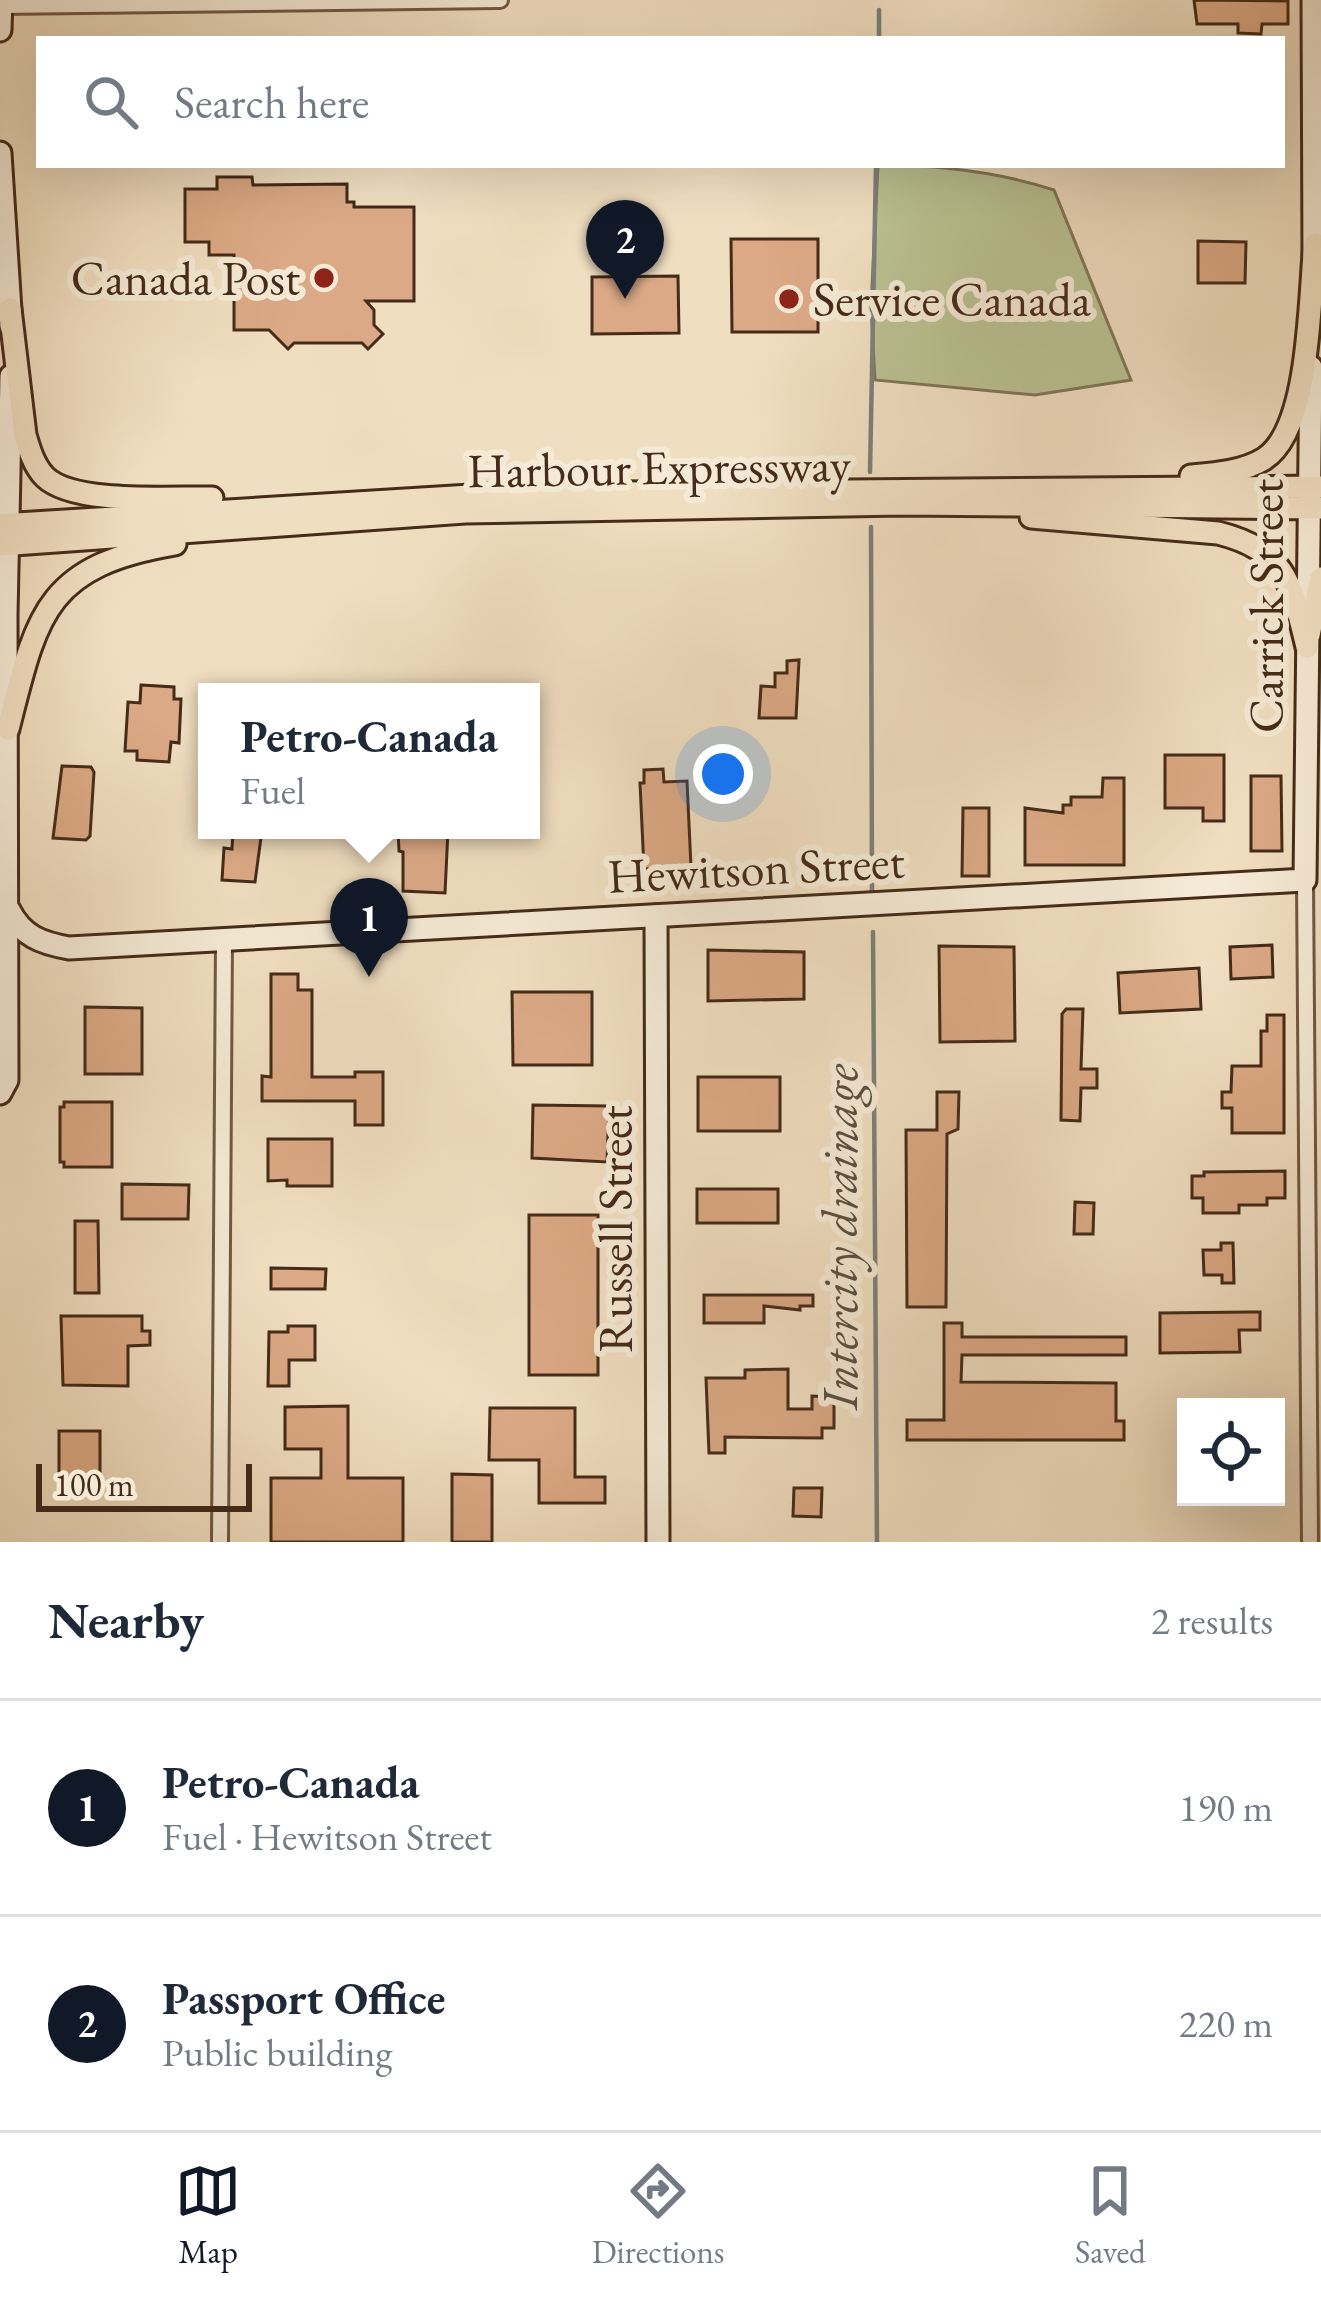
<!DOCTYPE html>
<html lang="en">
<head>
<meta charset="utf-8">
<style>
	body { margin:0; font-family:"EB Garamond",serif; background:#f6f6f7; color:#1f2937 }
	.controls { position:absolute; right:36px; bottom:36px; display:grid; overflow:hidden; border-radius:0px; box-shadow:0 12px 48px #0002 }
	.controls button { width:108px; height:108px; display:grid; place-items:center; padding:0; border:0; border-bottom:3px solid #e0e1e3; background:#fff; color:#1f2937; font:60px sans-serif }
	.scale { position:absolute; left:36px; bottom:30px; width:216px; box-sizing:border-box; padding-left:12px; border:6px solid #452b18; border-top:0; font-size:33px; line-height:42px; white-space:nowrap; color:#452b18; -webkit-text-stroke:9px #f5ead6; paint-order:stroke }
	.you { position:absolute; left:723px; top:774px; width:42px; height:42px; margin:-30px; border:9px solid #fff; border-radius:50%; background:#1a73e8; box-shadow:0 0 0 18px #1a73e833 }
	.badge { display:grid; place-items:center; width:78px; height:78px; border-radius:50%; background:#111827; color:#fff; font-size:39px; font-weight:700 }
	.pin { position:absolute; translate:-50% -99px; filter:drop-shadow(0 3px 6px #0008) }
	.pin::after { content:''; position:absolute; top:63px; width:42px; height:36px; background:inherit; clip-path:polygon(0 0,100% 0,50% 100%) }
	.popup { position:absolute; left:198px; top:683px; width:342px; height:156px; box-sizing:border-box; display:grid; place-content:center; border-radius:0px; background:#fff; filter:drop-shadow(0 3px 9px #0005); font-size:39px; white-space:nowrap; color:#747a83 }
	.popup b { font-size:45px; color:#1f2937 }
	.popup::after { content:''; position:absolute; left:50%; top:100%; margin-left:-24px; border:24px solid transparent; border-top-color:#fff }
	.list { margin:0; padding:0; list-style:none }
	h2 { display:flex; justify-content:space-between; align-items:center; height:156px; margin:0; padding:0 48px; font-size:51px }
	h2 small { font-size:39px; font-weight:400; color:#747a83 }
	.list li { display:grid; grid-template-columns:78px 1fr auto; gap:36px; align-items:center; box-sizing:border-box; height:216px; padding:0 48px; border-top:3px solid #e0e1e3 }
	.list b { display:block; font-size:45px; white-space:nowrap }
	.list p { margin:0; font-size:39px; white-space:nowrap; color:#747a83 }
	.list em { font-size:39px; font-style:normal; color:#747a83 }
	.icon { flex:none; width:66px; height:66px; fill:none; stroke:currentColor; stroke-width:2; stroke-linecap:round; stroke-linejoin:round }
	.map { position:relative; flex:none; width:1321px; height:1542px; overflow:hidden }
	.search { position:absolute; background:#fff; box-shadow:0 12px 48px #0002; left:36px; right:36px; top:36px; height:132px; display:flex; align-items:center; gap:30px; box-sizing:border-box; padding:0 42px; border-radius:0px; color:#747a83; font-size:45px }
	.sheet { height:588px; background:#fff }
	nav { display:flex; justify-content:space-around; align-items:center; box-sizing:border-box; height:168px; border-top:3px solid #e0e1e3; background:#fff; font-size:33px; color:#747a83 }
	nav a { display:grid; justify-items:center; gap:6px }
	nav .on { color:#111827 }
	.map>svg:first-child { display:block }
	.green { fill:#bac192; stroke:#807655; stroke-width:3 }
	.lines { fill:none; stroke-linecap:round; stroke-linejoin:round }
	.stream { stroke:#7c807b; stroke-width:4.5 }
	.building { fill:#dba985; stroke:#452b18; stroke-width:3 }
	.street-casing { stroke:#705842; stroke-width:20 }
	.secondary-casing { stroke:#452b18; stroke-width:27 }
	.primary-casing { stroke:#452b18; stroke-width:27 }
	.street { stroke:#f5ead6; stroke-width:14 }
	.secondary { stroke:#f5ead6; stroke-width:21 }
	.primary { stroke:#f0dec0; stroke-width:21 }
	.poi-dot { fill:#8f2418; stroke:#f5ead6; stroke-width:4.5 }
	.labels { text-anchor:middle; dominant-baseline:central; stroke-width:12; stroke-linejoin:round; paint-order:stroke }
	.poi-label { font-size:48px; fill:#452b18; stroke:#f5ead6; text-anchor:end }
	.street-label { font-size:48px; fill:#452b18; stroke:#f5ead6 }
	.water-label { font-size:51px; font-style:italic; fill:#5c4e41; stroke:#f5ead6 }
</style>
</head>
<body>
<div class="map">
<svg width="1321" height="1542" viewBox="0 0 1321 1542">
	<rect width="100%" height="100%" fill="#f0dec0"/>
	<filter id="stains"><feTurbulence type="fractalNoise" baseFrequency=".00167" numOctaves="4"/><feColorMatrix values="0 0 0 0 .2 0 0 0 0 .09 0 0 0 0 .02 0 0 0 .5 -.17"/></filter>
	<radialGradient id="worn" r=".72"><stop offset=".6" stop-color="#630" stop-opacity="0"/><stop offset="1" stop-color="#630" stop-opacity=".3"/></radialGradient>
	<path class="green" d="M878,165C939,165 996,171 1054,190L1131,380L1035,395L875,380L871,306Z"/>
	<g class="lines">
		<g class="stream">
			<polyline points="879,39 879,10"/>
			<polyline points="870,472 876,165"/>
			<polyline points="871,527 872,891"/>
			<polyline points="873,932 877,1542"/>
		</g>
	</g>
	<g class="building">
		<polygon points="1194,0 1288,1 1288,24 1262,24 1261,34 1238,33 1238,24 1197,24"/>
		<polygon points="217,177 252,177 253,185 347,184 347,202 354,202 354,207 414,207 414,301 366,301 374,310 374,325 383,334 368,349 362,343 294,343 288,349 269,330 234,330 234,255 209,255 209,242 185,242 185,189 217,189"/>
		<polygon points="731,239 818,239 818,332 732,332"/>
		<polygon points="1198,241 1246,242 1245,283 1198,283"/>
		<polygon points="678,276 679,333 592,334 592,277"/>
		<polygon points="799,660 796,718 759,718 761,686 775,687 775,673 787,673 787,661"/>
		<polygon points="141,685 174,687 174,699 181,699 179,743 171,742 169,762 137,760 137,751 125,751 128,702 140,703"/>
		<polygon points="1165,755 1224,755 1224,821 1203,821 1203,808 1165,808"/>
		<polygon points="62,766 91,767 94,772 90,836 86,840 53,838"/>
		<polygon points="663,769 664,782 687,781 691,867 644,869 640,783 644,783 644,770"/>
		<polygon points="1251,776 1281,776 1282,851 1251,851"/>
		<polygon points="1103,778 1124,778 1124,865 1025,865 1025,808 1063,813 1063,805 1071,805 1071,797 1102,797"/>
		<polygon points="963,808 989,808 989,876 962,876"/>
		<polygon points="233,830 262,830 255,882 222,880 224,848 232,849"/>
		<polygon points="398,830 448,830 445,893 403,891 403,852 399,851"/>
		<polygon points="1272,945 1273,977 1231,979 1230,947"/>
		<polygon points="939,946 1014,947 1015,1041 940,1042"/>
		<polygon points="708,950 804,952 804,999 708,1001"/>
		<polygon points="1199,968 1201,1009 1120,1013 1118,973"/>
		<polygon points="271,974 298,974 298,990 312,990 312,1077 355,1077 355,1072 383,1072 383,1125 355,1125 355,1101 262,1101 262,1076 271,1077"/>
		<polygon points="512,992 592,992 592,1065 513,1065"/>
		<polygon points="85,1007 142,1008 142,1074 85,1074"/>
		<polygon points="1066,1009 1083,1009 1081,1069 1097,1069 1097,1088 1081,1088 1080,1121 1061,1120 1062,1014"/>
		<polygon points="1267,1015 1284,1015 1284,1133 1232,1133 1232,1108 1222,1108 1222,1092 1231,1092 1232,1066 1261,1066 1261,1031 1267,1031"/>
		<rect x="698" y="1077" width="82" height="54"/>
		<polygon points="937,1092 959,1092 958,1129 947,1134 946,1307 907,1307 906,1130 937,1130"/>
		<polygon points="64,1102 112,1102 112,1167 64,1167 64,1162 60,1162 60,1107 64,1107"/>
		<polygon points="533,1105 609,1106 607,1162 532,1158"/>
		<polygon points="268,1139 332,1139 332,1186 287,1186 287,1180 268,1181"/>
		<polygon points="1285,1171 1285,1198 1267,1198 1267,1205 1239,1205 1239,1213 1203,1213 1203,1198 1192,1198 1192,1176 1204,1176 1204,1172"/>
		<polygon points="122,1184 189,1185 188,1219 122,1219"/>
		<rect x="697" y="1189" width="81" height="34"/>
		<polygon points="1075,1202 1094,1203 1093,1234 1074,1234"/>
		<rect x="529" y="1215" width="69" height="160"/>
		<polygon points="75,1221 98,1221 99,1293 75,1293"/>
		<polygon points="1221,1243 1233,1243 1234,1283 1222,1283 1222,1275 1204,1275 1203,1250 1221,1250"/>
		<polygon points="271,1268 326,1269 325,1289 271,1289"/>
		<polygon points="704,1295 813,1295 813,1306 800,1306 800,1310 764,1306 764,1323 704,1323"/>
		<polygon points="1250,1312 1260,1312 1260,1330 1239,1330 1240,1352 1160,1353 1160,1313"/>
		<polygon points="61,1316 142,1316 142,1331 150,1331 150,1345 128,1346 128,1386 63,1385"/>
		<polygon points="944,1323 962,1323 962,1337 1126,1337 1126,1355 962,1355 961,1382 1116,1383 1116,1421 1124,1421 1124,1440 907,1440 907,1420 944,1420"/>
		<polygon points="288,1326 315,1326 315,1360 289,1360 289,1386 268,1386 269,1332 288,1332"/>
		<polygon points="788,1369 788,1409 812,1409 812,1396 834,1397 834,1428 822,1428 822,1438 725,1437 725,1453 709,1453 706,1378 745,1378 745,1370"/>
		<polygon points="348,1406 348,1478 403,1478 403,1542 271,1542 271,1478 321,1478 321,1449 285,1449 285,1407"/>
		<polygon points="490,1408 575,1408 575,1477 605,1477 605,1503 539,1503 539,1460 489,1460"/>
		<rect x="59" y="1431" width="41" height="62"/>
		<polygon points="452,1474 492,1475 492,1542 452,1542"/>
		<polygon points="794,1488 822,1488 821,1517 793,1516"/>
	</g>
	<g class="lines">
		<g class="street-casing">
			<g id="street">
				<polyline points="0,6 500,0"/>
				<polyline points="1305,880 1310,1542"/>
				<polyline points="220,1542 224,940"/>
			</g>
		</g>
		<g class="secondary-casing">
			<g id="secondary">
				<polyline points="1313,0 1314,257"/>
				<polyline points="0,30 1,0"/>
				<polyline points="0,153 11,326"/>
				<path d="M9,910C22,936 41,943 69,948L1305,880L1311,367"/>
				<polyline points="656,916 658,1542"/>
				<polyline points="0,1093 7,1080 6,615 11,376"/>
			</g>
		</g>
		<g class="primary-casing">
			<g id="primary">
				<path d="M10,309L25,435C29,449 34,466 45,477C74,505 172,497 212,498"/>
				<path d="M1191,476C1214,474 1243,472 1264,459C1311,429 1309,298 1315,244"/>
				<path d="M1031,517L1218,533C1286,550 1292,585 1307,647"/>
				<polyline points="0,525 503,494 1321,487"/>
				<polyline points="0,545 465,512 902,504 1321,508"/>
				<polyline points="1309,635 1321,578"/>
				<path d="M8,729C37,614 45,566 175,544"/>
			</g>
		</g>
		<use href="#street" class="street"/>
		<use href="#secondary" class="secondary"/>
		<use href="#primary" class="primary"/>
	</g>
	<g class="poi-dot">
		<circle cx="324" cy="278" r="12"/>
		<circle cx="789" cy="299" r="12"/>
	</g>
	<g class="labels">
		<g class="poi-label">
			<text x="300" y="278">Canada Post</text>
			<text x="813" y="299" text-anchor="start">Service Canada</text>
		</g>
		<g class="street-label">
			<text transform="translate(659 467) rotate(-1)">Harbour Expressway</text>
			<text transform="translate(1266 606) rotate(-90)">Carrick Street</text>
			<text transform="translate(756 868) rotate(-3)">Hewitson Street</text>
			<text transform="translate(615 1229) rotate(-90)">Russell Street</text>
		</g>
		<g class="water-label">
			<text transform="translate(839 1237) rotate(-90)">Intercity drainage</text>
		</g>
	</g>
	<rect width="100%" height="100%" filter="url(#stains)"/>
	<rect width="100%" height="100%" fill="url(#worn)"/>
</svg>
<div class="controls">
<button><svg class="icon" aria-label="locate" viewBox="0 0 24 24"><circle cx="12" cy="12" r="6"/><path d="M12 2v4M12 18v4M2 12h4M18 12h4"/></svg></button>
</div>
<div class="scale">100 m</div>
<div class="you"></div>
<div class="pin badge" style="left:369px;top:977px">1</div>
<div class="popup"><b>Petro-Canada</b>Fuel</div>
<div class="pin badge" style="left:625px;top:299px">2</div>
<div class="search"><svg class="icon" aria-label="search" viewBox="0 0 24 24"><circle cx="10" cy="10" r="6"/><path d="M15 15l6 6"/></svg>Search here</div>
</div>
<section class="sheet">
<h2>Nearby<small>2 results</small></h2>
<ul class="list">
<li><span class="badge">1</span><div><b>Petro-Canada</b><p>Fuel · Hewitson Street</p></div><em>190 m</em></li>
<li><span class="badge">2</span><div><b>Passport Office</b><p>Public building</p></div><em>220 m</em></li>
</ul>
</section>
<nav>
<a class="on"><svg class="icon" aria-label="map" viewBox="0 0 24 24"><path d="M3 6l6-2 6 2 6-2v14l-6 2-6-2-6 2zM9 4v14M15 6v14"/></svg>Map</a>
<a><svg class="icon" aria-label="directions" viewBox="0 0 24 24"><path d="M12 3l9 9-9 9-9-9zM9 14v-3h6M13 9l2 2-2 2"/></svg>Directions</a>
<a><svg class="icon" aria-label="saved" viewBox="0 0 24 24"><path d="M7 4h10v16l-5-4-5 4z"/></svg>Saved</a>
</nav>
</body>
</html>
